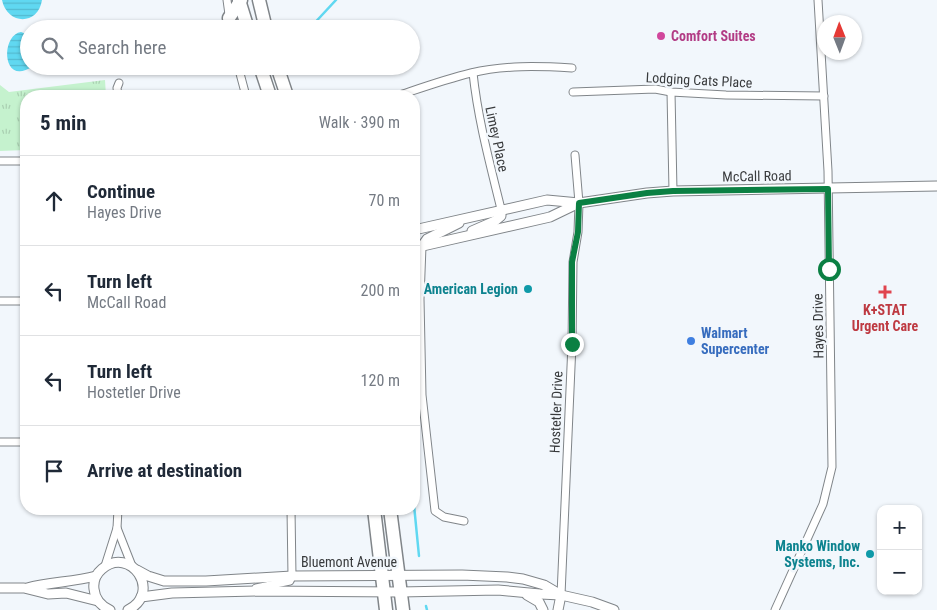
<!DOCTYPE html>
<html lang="en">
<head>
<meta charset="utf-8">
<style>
	body { margin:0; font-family:"Roboto Condensed",sans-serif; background:#f6f6f7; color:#1f2937 }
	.controls { position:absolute; right:15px; bottom:15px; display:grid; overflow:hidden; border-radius:10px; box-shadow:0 1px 4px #0004 }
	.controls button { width:45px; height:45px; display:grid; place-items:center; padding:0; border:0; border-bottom:1px solid #e0e1e3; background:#fff; color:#1f2937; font:25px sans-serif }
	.compass { position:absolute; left:817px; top:15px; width:45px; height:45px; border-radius:50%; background:#fff; box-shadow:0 1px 4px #0004; rotate:359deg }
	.stop { position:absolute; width:15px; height:15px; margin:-11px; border:4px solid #0b8043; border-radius:50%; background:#fff }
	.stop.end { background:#0b8043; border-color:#fff; box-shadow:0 1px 5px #0008 }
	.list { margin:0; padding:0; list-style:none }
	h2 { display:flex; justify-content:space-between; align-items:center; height:65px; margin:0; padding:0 20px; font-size:21px }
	h2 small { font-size:16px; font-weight:400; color:#747a83 }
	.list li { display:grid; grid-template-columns:32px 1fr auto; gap:15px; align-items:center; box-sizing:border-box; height:90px; padding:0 20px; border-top:1px solid #e0e1e3 }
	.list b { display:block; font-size:19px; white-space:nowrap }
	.list p { margin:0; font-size:16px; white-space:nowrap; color:#747a83 }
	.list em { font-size:16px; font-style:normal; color:#747a83 }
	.icon { flex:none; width:28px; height:28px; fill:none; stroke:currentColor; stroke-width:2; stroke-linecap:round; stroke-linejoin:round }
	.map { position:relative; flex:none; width:937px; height:610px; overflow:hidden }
	.search { position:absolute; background:#fff; box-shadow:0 1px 4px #0004; left:20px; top:20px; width:400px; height:55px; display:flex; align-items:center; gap:12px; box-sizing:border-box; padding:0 18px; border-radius:28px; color:#747a83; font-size:19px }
	.panel { position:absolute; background:#fff; box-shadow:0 1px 4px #0004; left:20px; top:90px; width:400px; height:425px; border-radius:20px }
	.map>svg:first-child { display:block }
	.park { fill:url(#park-tufts) }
	.water { fill:url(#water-rules) }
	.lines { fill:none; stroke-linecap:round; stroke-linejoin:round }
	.stream { stroke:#60d8f1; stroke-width:2.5 }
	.street-casing { stroke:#808589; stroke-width:9 }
	.secondary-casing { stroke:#808589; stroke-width:11 }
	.highway-casing { stroke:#808589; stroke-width:15 }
	.street { stroke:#fff; stroke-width:7 }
	.secondary { stroke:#fff; stroke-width:9 }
	.highway { stroke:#fff; stroke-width:12 }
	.route { stroke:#0b8043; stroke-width:6 }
	.hotel-dot { fill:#d1479c; stroke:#f2f7fc; stroke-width:2 }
	.culture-dot { fill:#0f9aa8; stroke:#f2f7fc; stroke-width:2 }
	.health-dot { fill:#e0444e; stroke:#f2f7fc; stroke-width:2 }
	.shop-dot { fill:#3f7fe0; stroke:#f2f7fc; stroke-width:2 }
	.labels { text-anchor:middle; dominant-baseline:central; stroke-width:5; stroke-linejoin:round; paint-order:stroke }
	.hotel-label { font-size:14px; font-weight:bold; fill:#b23c85; stroke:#f2f7fc; text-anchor:start }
	.street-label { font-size:14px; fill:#393b3d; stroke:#f2f7fc }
	.culture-label { font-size:14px; font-weight:bold; fill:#0d838f; stroke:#f2f7fc; text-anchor:end }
	.health-label { font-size:14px; font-weight:bold; fill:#be3a42; stroke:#f2f7fc }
	.shop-label { font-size:14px; font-weight:bold; fill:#366cbe; stroke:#f2f7fc; text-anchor:start }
</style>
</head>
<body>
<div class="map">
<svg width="937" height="610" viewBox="0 0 937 610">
	<defs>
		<pattern id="park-tufts" width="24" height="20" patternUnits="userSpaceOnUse" patternTransform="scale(1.25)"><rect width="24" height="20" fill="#c5f2ce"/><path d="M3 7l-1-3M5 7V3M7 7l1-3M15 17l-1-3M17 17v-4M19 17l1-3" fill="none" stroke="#aad0b2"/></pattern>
		<pattern id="water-rules" width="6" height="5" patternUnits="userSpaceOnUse" patternTransform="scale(1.25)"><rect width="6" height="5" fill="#60d8f1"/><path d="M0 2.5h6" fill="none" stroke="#54bad0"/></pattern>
	</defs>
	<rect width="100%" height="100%" fill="#f2f7fc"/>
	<polygon class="park" points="105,80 106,96 26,96 26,150 0,151 0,85 9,92"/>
	<g class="water">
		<path d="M2,0H42C38,26 7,25 2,0Z"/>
		<path d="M21,32L29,35V66H33C2,88 0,35 21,32Z"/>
	</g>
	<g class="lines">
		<g class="stream">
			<polyline points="309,29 336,0"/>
			<polyline points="414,505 419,556"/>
			<polyline points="426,606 427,610"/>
		</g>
		<g class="street-casing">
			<g id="street">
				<polyline points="227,0 231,29"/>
				<polyline points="238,66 246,96"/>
				<path d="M473,73C478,120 490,164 501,209"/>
				<polyline points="573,92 655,89 671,92 726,95 824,96"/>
				<polyline points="671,92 673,191"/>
				<polyline points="118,96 117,88 119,83"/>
				<path d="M397,96C421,88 446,79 471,73C504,65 538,66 572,68"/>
				<polyline points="0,161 26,161"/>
				<polyline points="422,246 420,299 422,395 435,511 444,517 464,521"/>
				<polyline points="0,301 26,301"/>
				<polyline points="0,442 26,442"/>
				<polyline points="117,528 132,566"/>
				<polyline points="105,566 117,528 118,509"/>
				<polyline points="256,588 290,581 292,576 291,509"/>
				<polyline points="561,595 572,344 573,262 578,232 579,203 575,155"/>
				<polyline points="775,610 823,504 832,467 828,171 818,0"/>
			</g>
		</g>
		<g class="secondary-casing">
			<g id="secondary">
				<polyline points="414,230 547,200 579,203 647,193 673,191 937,186"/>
				<polyline points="472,231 495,221 501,216 501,209"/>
				<polyline points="422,246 427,239 459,223"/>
				<polyline points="414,248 550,217 579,203"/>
				<polyline points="137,570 148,576 164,581 206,581 292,576 462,575 507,577 523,579 544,585 561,595"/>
				<polyline points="0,588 24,588 48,594 66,593 98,601"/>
				<path d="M27,588C50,582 73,582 96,576"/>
				<polyline points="527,595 539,602 543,610"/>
				<polyline points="141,597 172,593 261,591 400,592 498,590 540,594 561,595 592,602 614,610"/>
				<path d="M110,610C101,606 95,599 94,589C93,581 96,574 102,569C130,545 163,592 128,610"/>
				<polyline points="558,610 561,595"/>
			</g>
		</g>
		<g class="highway-casing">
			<g id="highway">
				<polyline points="239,0 248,29"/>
				<polyline points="259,0 266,29"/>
				<polyline points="229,18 241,0"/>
				<polyline points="260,66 270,96"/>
				<polyline points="277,66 287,96"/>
				<polyline points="374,509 386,610"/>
				<polyline points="390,509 403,610"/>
			</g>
		</g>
		<use href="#street" class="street"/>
		<use href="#secondary" class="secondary"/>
		<use href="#highway" class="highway"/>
	</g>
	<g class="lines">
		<polyline class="route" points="572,344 572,262 578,232 579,203 647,193 673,191 828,189 829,269"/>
	</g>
	<circle class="hotel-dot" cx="661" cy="36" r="5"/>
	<g class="culture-dot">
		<circle cx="528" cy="289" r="5"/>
		<circle cx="870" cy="554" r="5"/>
	</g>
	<path class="health-dot" d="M882.5 284.5h5v5h5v5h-5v5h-5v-5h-5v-5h5z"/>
	<circle class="shop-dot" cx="691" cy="341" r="5"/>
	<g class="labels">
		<g class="hotel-label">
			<text x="671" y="36">Comfort Suites</text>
		</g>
		<g class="street-label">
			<text transform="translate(699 80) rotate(3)">Lodging Cats Place</text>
			<text transform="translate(497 139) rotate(78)">Limey Place</text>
			<text transform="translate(757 176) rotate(-1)">McCall Road</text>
			<text transform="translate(818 326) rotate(-91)">Hayes Drive</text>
			<text transform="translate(556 412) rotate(-88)">Hostetler Drive</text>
			<text x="349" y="562">Bluemont Avenue</text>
		</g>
		<g class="culture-label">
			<text x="518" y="289">American Legion</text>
			<text x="860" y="546">Manko Window<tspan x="860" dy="16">Systems, Inc.</tspan></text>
		</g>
		<g class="health-label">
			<text x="885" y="310">K+STAT<tspan x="885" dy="16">Urgent Care</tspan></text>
		</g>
		<g class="shop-label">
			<text x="701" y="333">Walmart<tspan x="701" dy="16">Supercenter</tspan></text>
		</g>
	</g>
</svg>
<div class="controls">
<button>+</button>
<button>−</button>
</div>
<svg class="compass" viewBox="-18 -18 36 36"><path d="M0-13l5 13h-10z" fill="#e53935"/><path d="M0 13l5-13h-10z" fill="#747a83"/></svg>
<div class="stop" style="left:829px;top:269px"></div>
<div class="stop end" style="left:572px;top:344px"></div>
<div class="search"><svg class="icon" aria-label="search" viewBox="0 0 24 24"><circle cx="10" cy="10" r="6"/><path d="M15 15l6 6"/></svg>Search here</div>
<section class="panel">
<h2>5 min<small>Walk · 390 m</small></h2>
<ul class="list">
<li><svg class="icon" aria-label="ahead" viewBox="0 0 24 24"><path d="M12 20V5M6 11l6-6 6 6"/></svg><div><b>Continue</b><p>Hayes Drive</p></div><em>70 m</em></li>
<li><svg class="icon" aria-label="left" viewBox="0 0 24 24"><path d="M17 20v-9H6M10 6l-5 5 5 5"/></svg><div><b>Turn left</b><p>McCall Road</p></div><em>200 m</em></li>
<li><svg class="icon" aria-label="left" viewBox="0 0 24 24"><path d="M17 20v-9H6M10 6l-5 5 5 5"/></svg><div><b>Turn left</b><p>Hostetler Drive</p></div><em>120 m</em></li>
<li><svg class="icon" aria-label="arrive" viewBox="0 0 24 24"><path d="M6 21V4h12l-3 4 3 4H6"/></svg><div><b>Arrive at destination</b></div></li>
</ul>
</section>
</div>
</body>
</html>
